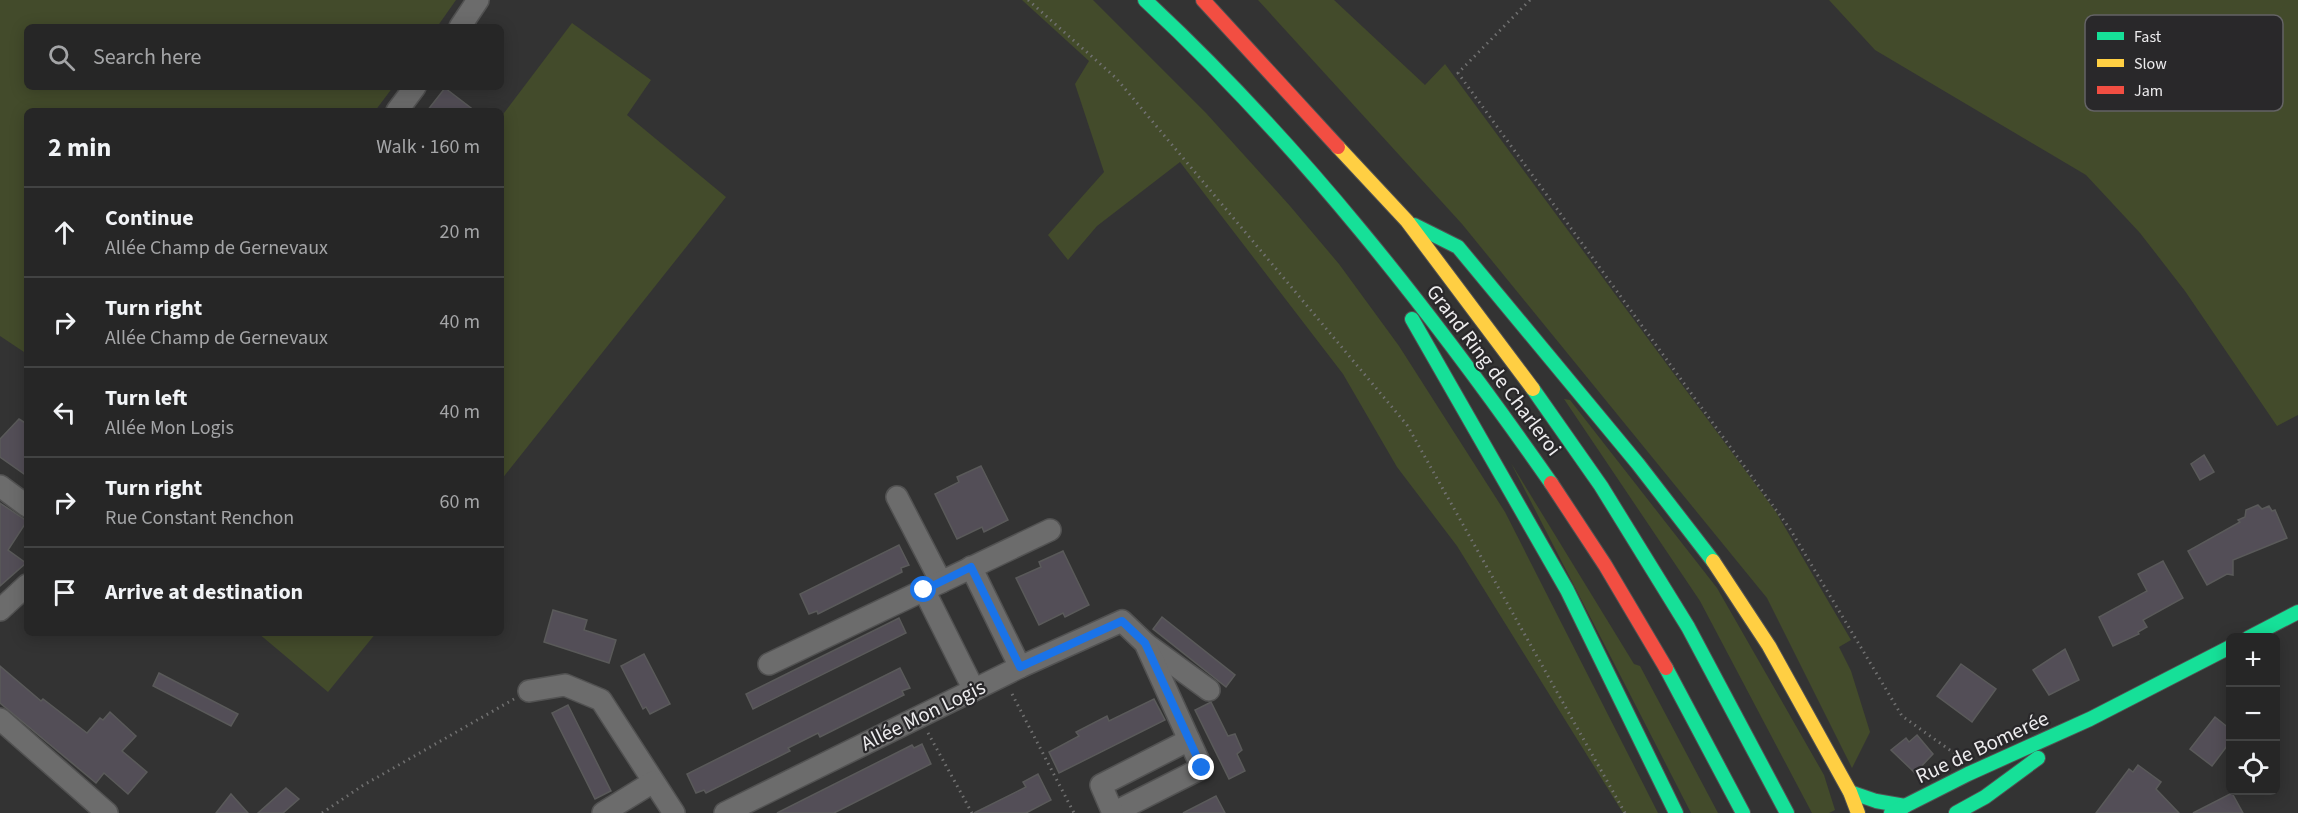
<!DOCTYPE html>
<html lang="en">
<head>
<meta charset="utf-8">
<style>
	body { margin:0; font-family:"Source Sans 3",sans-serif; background:#323232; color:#f1f3f6 }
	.controls { position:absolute; right:18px; bottom:18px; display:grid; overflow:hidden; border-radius:9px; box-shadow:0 3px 15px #0003 }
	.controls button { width:54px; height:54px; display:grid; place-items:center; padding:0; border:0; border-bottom:2px solid #424343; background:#262626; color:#f1f3f6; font:30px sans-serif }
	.stop { position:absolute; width:18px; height:18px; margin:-14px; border:4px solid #1a73e8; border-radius:50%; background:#fff }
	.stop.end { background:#1a73e8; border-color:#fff; box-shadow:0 2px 6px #0008 }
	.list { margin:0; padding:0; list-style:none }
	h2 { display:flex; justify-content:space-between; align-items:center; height:78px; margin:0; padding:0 24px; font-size:26px }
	h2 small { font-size:20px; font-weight:400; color:#a4a5a7 }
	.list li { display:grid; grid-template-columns:39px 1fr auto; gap:18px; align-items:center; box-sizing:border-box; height:90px; padding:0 24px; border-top:2px solid #424343 }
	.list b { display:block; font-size:22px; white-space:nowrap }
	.list p { margin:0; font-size:20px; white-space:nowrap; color:#a4a5a7 }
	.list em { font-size:20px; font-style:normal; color:#a4a5a7 }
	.icon { flex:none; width:33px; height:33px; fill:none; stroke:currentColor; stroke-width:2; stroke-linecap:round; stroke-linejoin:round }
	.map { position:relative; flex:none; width:2298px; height:813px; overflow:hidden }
	.search { position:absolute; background:#262626; box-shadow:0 3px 15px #0003; left:24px; top:24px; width:480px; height:66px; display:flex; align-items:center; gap:15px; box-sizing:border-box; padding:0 21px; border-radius:9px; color:#a4a5a7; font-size:22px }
	.panel { position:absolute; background:#262626; box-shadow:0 3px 15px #0003; left:24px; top:108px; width:480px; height:528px; border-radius:9px }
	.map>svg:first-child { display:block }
	.green { fill:#434b2b }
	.building { fill:#534e57; stroke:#5a5a5a; stroke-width:1.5 }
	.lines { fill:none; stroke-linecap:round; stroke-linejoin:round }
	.street-casing { stroke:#525252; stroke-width:24 }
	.fast-casing { stroke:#525252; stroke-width:16 }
	.slow-casing { stroke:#525252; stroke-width:16 }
	.jam-casing { stroke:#525252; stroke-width:16 }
	.path { stroke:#717171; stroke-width:3; stroke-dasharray:1.5 4.5; stroke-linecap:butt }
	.street { stroke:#6c6c6c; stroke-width:21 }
	.fast { stroke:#16e098; stroke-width:14 }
	.slow { stroke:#ffcf43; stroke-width:14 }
	.jam { stroke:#f24e42; stroke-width:14 }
	.route { stroke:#1a73e8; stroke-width:8 }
	.labels { text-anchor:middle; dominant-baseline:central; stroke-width:4.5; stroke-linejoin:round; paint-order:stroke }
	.street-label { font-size:21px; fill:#edecee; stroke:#29282a }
	.key { fill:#29282a; stroke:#646365; stroke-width:1.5 }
	.key-label { font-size:16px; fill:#edecee }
</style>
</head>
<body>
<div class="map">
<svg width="2298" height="813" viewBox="0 0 2298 813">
	<rect width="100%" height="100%" fill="#333"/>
	<g class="green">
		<polygon points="0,0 456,0 437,27 27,27 27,87 393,87 375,111 27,111 27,354 0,336"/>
		<polygon points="1022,0 1093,0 1206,113 1290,206 1339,264 1399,346 1505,512 1658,813 1623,813 1457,546 1397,467 1343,374 1180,162 1097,226 1068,260 1048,235 1104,172 1075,84 1089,61"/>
		<polygon points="1258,0 1334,0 1425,85 1445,64 1776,512 1851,640 1839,647 1851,671 1870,732 1852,768 1767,598 1462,224"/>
		<polygon points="1829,0 2298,0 2298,415 2277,426 2185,291 2140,233 2086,175 1875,50"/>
		<polygon points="572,23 651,80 627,115 726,197 501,480 501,117"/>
		<polygon points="1564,399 1570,400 1717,588 1824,775 1835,810 1829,813 1812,813 1700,601"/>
		<polygon points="1511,463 1634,664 1640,666 1718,813 1691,813"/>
		<polygon points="258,633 376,633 328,692"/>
	</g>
	<g class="building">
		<polygon points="445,88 475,111 427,111"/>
		<polygon points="19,419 27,424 27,476 0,457 0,439"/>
		<polygon points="2204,455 2214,472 2200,480 2191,464"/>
		<polygon points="981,466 1008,520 984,532 982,527 957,539 935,494 959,482 957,477"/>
		<polygon points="0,503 27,521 8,550 26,563 0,586"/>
		<polygon points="2258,505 2262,509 2269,506 2272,511 2275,510 2287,538 2233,560 2233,575 2227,574 2207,585 2188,551 2240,522 2238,520 2245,517 2246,510"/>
		<polygon points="899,545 909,565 901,568 902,572 818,614 817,611 809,614 800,594"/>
		<polygon points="1063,551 1089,605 1065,617 1063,613 1039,625 1016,578 1041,567 1039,562"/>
		<polygon points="2163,561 2183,598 2143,620 2147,627 2138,632 2139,634 2113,646 2099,617 2147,591 2138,574"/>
		<polygon points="553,610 587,620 584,630 616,640 609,663 544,642"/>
		<polygon points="1162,617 1235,675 1226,687 1153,629"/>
		<polygon points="899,618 906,633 753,709 746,694"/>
		<polygon points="2065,649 2079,680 2049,695 2033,670"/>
		<polygon points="644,654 670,704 650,714 646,707 643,709 621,666"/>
		<polygon points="1961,664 1996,689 1972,722 1937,696"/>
		<polygon points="0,666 41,701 43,699 87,733 100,718 103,720 110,712 136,736 122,751 147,772 128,794 104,773 96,783 0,703"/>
		<polygon points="900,668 910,688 902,691 904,695 820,737 818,733 788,748 790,751 706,793 704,790 696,793 687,774"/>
		<polygon points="159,673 238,714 231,726 153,686"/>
		<polygon points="1154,699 1165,720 1059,773 1049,752 1079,736 1076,732 1107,716 1109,721"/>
		<polygon points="1211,702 1228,736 1235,734 1242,750 1237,754 1245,771 1229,779 1195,710"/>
		<polygon points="568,705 611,791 595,799 552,713"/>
		<polygon points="2215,717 2230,729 2230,742 2212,766 2190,749"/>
		<polygon points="1917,735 1933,754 1915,773 1891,750 1906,738 1909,742"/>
		<polygon points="922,744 931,764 834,813 777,813 912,745 914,748"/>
		<polygon points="2138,765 2161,782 2156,789 2179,813 2096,813 2129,769 2133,772"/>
		<polygon points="1038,774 1051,800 1026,813 974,813 1026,787 1023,782"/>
		<polygon points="286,788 299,799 283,813 258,813"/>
		<polygon points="2232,793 2243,813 2193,813"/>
		<polygon points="231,794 248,813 216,813"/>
		<polygon points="1216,796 1225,813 1183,813"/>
	</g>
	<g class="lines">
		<g class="street-casing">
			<g id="street">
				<polyline points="460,27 478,0"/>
				<polyline points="397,111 415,87"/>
				<polyline points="0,486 27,506"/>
				<polyline points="897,497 941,582"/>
				<polyline points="971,567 1020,667"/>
				<polyline points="924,590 974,690"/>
				<polyline points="0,610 27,585"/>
				<polyline points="1146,644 1209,690"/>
				<polyline points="769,664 1050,530"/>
				<polyline points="529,691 565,685 601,700 674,813"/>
				<polyline points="0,719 107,813"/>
				<polyline points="603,813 653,782"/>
				<polyline points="725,813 1020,667 1122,621 1145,643 1202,768 1113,813"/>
				<polyline points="1113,813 1101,785 1189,740"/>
			</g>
		</g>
		<g class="fast-casing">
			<g id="fast">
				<path d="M1145,0C1299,143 1431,311 1551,483"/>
				<polyline points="1414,225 1458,247 1638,464 1713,561"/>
				<polyline points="1412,319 1567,590 1676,813"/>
				<polyline points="1533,389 1601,486 1688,627 1787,813"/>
				<polyline points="2248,638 2298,612"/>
				<polyline points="1666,668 1743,813"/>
				<polyline points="1850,792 1876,801 1905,806"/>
				<polyline points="1891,813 1968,774 2090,719 2230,647"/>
				<polyline points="1956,813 1985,797 2038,758"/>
			</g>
		</g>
		<g class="slow-casing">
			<g id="slow">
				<polyline points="1338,147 1407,221 1533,389"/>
				<polyline points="1713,561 1769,646 1850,792 1858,813"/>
			</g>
		</g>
		<g class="jam-casing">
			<g id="jam">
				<polyline points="1203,0 1338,147"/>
				<polyline points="1551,483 1605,565 1666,668"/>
			</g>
		</g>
		<g class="path">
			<polyline points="1028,0 1116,78 1407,425 1625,813"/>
			<polyline points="1530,0 1458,73 1790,529 1902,716 1954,753"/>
			<polyline points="1012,694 1074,813"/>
			<polyline points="928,733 972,813"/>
			<polyline points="322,813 362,786 514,699"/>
		</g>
		<use href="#street" class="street"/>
		<use href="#fast" class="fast"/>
		<use href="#slow" class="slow"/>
		<use href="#jam" class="jam"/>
	</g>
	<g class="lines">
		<polyline class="route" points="924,590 971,567 1020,667 1122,621 1145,643 1202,768"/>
	</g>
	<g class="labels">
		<g class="street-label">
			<text transform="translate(1494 370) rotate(53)">Grand Ring de Charleroi</text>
			<text transform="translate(923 715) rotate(-26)">Allée Mon Logis</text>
			<text transform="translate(1982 747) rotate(-25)">Rue de Bomerée</text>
		</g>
	</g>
	<rect x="2085" y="15" width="198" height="96" rx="9" class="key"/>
	<rect x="2097" y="32" width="27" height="8" fill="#16e098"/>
	<rect x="2097" y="59" width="27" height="8" fill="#ffcf43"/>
	<rect x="2097" y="86" width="27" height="8" fill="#f24e42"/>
	<g class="key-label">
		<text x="2134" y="42">Fast</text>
		<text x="2134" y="69">Slow</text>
		<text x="2134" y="96">Jam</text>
	</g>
</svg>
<div class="controls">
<button>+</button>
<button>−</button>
<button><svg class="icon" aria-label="locate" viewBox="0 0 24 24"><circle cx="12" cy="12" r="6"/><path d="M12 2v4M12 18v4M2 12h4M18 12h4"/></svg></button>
</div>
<div class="stop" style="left:924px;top:590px"></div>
<div class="stop end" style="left:1202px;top:768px"></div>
<div class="search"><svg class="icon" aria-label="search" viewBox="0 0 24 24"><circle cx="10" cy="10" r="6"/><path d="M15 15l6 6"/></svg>Search here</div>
<section class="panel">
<h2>2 min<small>Walk · 160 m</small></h2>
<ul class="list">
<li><svg class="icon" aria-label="ahead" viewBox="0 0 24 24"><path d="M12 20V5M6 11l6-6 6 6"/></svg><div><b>Continue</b><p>Allée Champ de Gernevaux</p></div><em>20 m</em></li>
<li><svg class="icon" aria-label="right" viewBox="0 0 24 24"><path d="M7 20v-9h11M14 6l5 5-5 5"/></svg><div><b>Turn right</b><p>Allée Champ de Gernevaux</p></div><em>40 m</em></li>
<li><svg class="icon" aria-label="left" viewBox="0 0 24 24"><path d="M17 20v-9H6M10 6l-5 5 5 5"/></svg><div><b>Turn left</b><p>Allée Mon Logis</p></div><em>40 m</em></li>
<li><svg class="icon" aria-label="right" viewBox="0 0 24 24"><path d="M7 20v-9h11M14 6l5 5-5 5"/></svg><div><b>Turn right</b><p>Rue Constant Renchon</p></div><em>60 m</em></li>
<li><svg class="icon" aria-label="arrive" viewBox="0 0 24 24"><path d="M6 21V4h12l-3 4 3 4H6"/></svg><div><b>Arrive at destination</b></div></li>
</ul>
</section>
</div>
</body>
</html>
